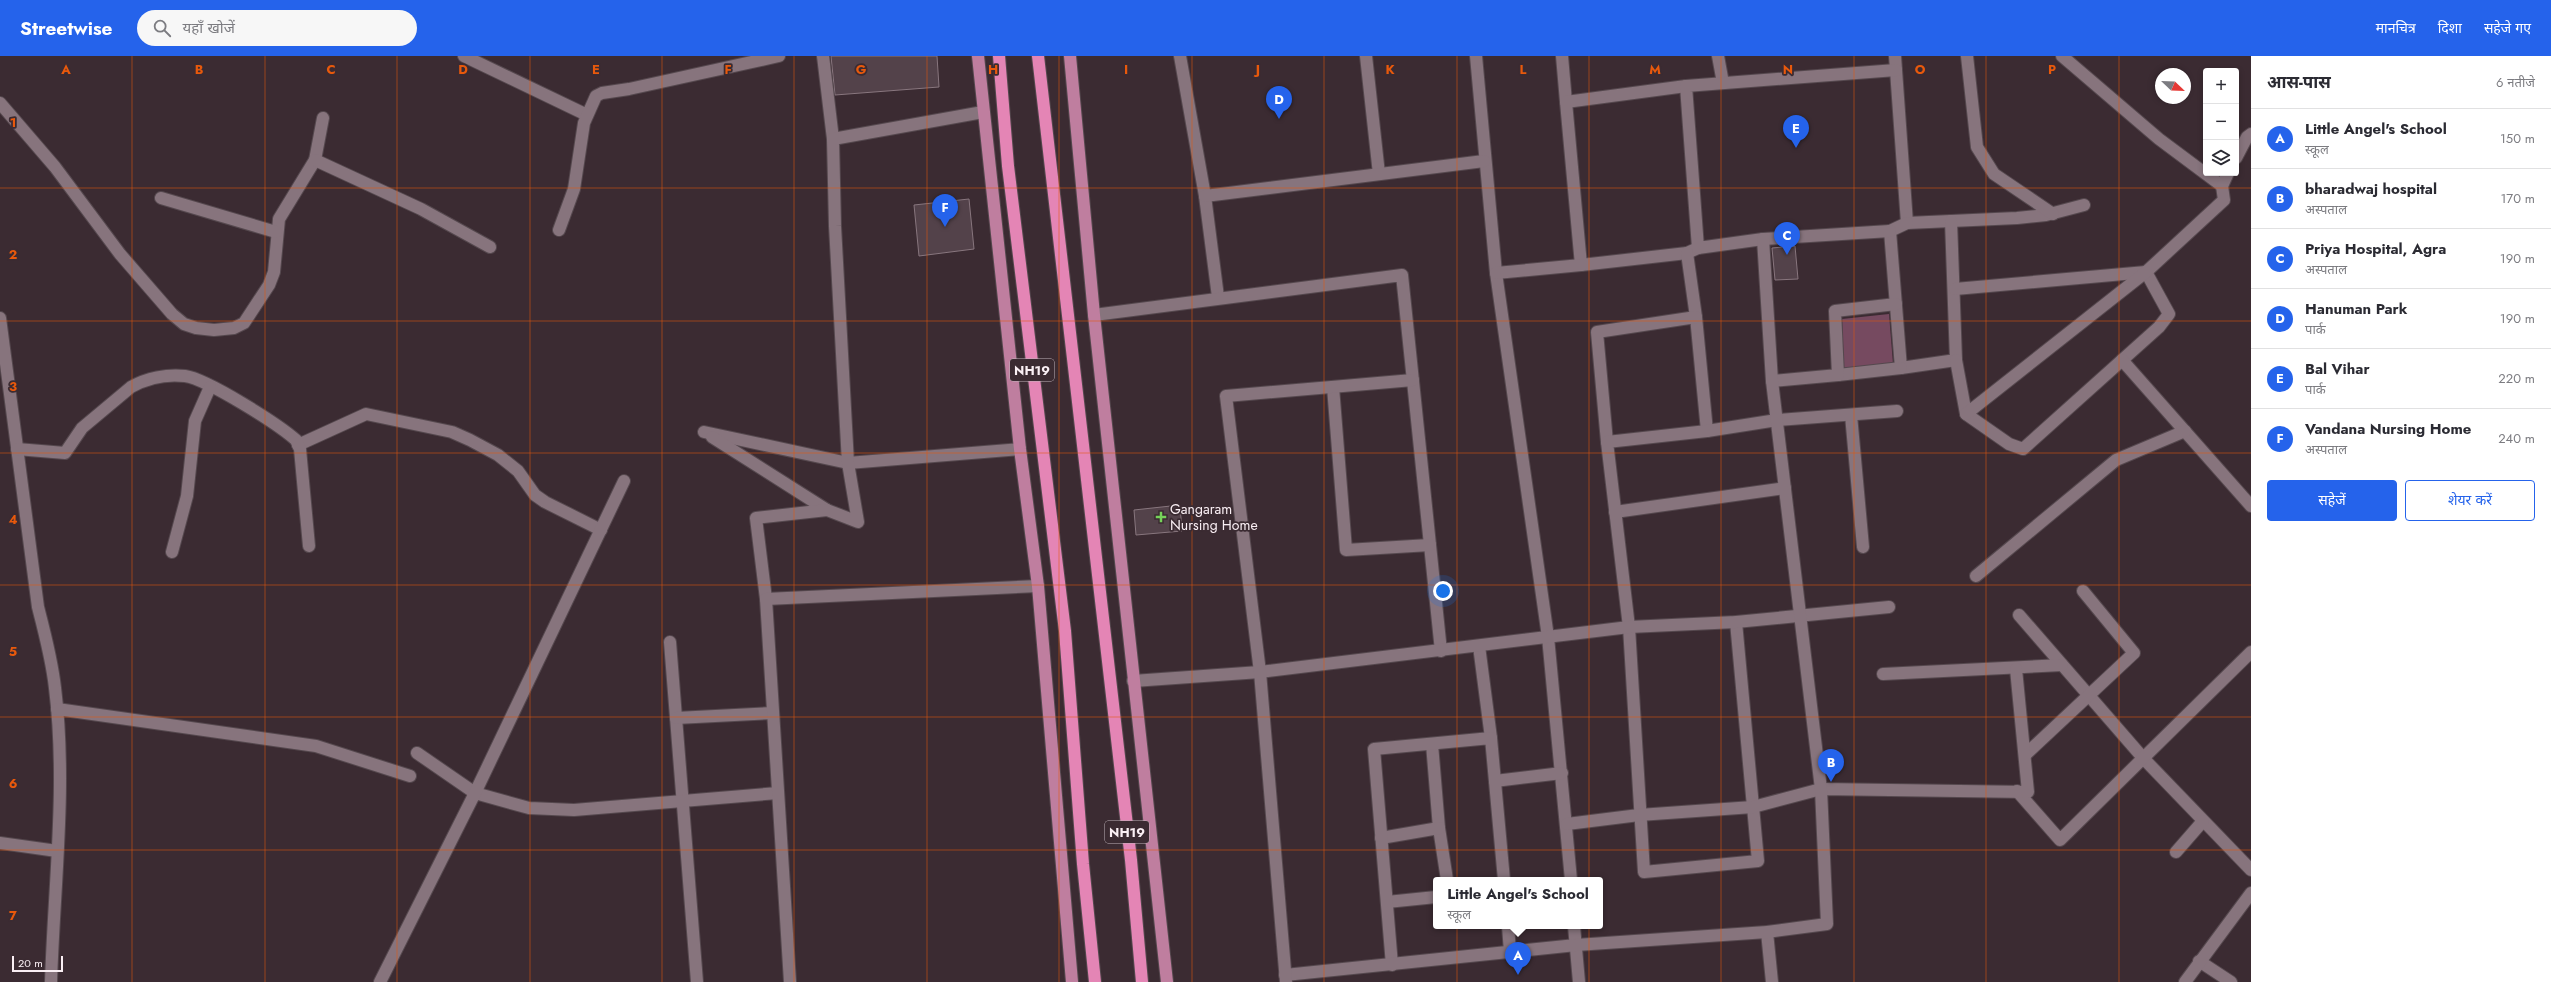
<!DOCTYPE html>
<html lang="hi">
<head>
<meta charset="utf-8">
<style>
	body { margin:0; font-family:Jost,"Noto Sans Devanagari",sans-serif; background:#f7f7f7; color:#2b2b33 }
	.controls { position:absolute; right:12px; top:12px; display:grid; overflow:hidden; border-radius:4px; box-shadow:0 2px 6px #0003 }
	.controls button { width:36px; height:36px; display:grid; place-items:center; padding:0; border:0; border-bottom:1px solid #e1e1e2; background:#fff; color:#2b2b33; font:20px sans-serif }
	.compass { position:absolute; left:2155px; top:12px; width:36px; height:36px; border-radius:50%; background:#fff; box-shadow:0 2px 6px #0003; rotate:113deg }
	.scale { position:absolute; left:12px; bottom:10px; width:51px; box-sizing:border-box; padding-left:4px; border:2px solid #faeff4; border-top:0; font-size:11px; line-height:14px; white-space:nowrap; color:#faeff4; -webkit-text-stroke:3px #3b2b32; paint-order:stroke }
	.you { position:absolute; left:1443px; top:535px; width:14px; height:14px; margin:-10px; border:3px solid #fff; border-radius:50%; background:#1a73e8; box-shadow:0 0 0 6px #1a73e833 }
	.badge { display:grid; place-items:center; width:26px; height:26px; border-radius:50%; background:#2563eb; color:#fff; font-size:13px; font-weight:700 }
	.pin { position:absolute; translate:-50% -33px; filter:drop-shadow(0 1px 2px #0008) }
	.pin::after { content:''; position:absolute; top:21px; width:14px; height:12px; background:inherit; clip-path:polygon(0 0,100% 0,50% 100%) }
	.popup { position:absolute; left:1433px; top:821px; width:170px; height:52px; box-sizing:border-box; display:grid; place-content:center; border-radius:4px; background:#fff; filter:drop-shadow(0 1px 3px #0005); font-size:13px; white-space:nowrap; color:#7c7c81 }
	.popup b { font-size:15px; color:#2b2b33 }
	.popup::after { content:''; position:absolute; left:50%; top:100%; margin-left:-8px; border:8px solid transparent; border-top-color:#fff }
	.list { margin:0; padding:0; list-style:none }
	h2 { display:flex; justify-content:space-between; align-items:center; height:52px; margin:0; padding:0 16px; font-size:17px }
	h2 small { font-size:13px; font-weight:400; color:#7c7c81 }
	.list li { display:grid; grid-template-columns:26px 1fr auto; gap:12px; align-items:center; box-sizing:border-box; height:60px; padding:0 16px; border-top:1px solid #e1e1e2 }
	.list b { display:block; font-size:15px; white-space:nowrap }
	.list p { margin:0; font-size:13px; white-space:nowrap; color:#7c7c81 }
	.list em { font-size:13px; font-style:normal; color:#7c7c81 }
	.actions { display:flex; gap:8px; padding:12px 16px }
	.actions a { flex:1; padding:9px 0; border:1px solid #2563eb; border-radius:4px; text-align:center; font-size:14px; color:#2563eb }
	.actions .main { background:#2563eb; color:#fff }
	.icon { flex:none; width:22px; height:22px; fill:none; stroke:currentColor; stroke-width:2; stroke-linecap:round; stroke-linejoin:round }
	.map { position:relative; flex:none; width:2251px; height:926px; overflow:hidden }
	header { display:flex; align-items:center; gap:24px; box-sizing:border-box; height:56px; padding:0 20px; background:#2563eb; color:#fff }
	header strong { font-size:19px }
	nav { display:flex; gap:22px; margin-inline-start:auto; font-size:14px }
	.search { width:280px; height:36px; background:#f7f7f7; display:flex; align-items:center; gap:10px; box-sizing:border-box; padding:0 14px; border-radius:22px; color:#7c7c81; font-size:15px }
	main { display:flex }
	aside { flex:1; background:#fff }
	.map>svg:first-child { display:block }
	.green { fill:#764a60 }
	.building { fill:#53424a; stroke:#88767e }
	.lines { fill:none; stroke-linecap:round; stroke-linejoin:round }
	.minor-casing { stroke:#55484e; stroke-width:14 }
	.major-casing { stroke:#55484e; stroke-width:14 }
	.highway-casing { stroke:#55484e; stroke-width:14 }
	.minor { stroke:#87747d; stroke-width:12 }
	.major { stroke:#bf7e9f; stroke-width:12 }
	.highway { stroke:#e485b5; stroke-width:12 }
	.grid { fill:none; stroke:#e8590c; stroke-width:1; stroke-opacity:0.55 }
	.poi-dot { fill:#76d25a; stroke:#3b2b32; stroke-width:1.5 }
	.labels { text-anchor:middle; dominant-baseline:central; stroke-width:3.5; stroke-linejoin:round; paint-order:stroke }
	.shield { fill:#3b2b32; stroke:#c1b4ba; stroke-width:1 }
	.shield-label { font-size:13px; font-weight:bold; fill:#faeff4 }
	.poi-label { font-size:14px; fill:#faeff4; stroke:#3b2b32; text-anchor:start }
	.grid-label { font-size:13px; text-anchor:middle; font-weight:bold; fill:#e8590c; stroke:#3b2b32; stroke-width:3.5; stroke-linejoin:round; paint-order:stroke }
</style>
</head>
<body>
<header>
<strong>Streetwise</strong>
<div class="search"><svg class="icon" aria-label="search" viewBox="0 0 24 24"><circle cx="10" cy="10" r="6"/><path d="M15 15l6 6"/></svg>यहाँ खोजें</div>
<nav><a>मानचित्र</a><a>दिशा</a><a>सहेजे गए</a></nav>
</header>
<main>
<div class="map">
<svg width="2251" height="926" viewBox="0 0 2251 926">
	<rect width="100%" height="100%" fill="#3b2b32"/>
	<polygon class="green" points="1889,258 1893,308 1844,312 1842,263"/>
	<g class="building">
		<polygon points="831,0 937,0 939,31 835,39"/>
		<polygon points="969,143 974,193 919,200 914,149"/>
		<polygon points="1795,190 1798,223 1775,224 1772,192"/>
		<polygon points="1180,449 1182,475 1136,479 1134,454"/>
	</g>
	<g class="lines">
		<g class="minor-casing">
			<g id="minor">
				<polyline points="464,0 587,59"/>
				<polyline points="823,0 833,83"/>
				<polyline points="1180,0 1205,140 1218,241"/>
				<polyline points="1366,0 1379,118"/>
				<polyline points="1476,0 1496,217 1548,581 1571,824"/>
				<polyline points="1562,0 1566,46"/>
				<polyline points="1718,0 1723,27"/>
				<polyline points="1895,0 1907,167 2017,162 2046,159 2084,149"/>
				<polyline points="1967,0 1977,91 1994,118 2053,158"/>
				<polyline points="2062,0 2159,83 2222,130 2228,117"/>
				<polyline points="1686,30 1566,46 1581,209 1687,197 1698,192"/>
				<polyline points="0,47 55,111 120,198 172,258 184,268 196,272 214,274 234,272 244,267 269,229 274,216 279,163 315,104 323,62"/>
				<polyline points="2236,102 2247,81 2251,78"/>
				<polyline points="315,104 421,153 490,191"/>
				<polyline points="1205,140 1484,105"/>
				<polyline points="161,142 276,176"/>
				<polyline points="1907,167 1890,175 1901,312 1956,304 1951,165"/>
				<polyline points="559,174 574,133 584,67 596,40 602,37 629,33 779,0"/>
				<polyline points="1890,175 1763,183 1698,192 1686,30 1896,14"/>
				<polyline points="1687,197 1696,261 1707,375"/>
				<polyline points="1496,217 1581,209"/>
				<polyline points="1955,233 2146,216"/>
				<polyline points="1094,259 1402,219 1441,595"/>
				<path d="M0,262L38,551C45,578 52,604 55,632C67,729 54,829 51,926"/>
				<polyline points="1956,304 1966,358 2009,388 2023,393 2159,271 2169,258 2146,216"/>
				<polyline points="2122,304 2251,450"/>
				<polyline points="1838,319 1901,312"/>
				<polyline points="1772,325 1838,319 1835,255 1896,248"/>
				<polyline points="1333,331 1346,494 1430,489"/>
				<polyline points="1966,358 2146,216 2224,144 2222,130"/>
				<polyline points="1851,359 1863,491"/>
				<polyline points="704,376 848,407 1020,393"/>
				<polyline points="712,381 827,454"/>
				<polyline points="1607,386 1597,276 1696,261"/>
				<polyline points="298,389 366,358 452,376 470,384 498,399 518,415 535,439 545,446 601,474"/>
				<path d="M17,393L65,397L82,372L131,331C147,322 167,318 185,320C207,323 278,368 296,384L300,393L309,490"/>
				<polyline points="1615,456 1785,432"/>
				<polyline points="172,496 187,440 195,365 210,331"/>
				<polyline points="1976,520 2116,404 2185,375"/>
				<polyline points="766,543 756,462 827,454 858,466 848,407 835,170 833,83 983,56"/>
				<polyline points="2019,559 2144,703 2251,814"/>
				<polyline points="1736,566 1758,805 1644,816 1629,571 1607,386 1707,375 1777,364 1897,355"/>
				<polyline points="670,586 697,926"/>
				<polyline points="1479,590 1491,682"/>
				<polyline points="1883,618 2062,609"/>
				<polyline points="1133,625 1260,616 1629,571 1736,566 1889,551"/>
				<polyline points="57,653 316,690 410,720"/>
				<polyline points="676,662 773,657"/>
				<polyline points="1432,688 1439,772 1447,824"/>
				<polyline points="417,697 475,737 529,752 574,754 778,737"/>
				<polyline points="2025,699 2134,597 2083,535"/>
				<polyline points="1495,725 1562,717"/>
				<polyline points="2017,735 2060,784 2251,596"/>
				<polyline points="1567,768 1639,759 1753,751 1821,733 2028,736 2016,613"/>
				<polyline points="1381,782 1439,772"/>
				<polyline points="0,787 57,795"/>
				<polyline points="2176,796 2203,765"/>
				<polyline points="1387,846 1436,841"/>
				<polyline points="1508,870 1510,896"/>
				<polyline points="1574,870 1579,926"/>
				<polyline points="1767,876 1772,926"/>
				<polyline points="2199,905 2231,926"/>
				<polyline points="1392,909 1374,693 1491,682 1504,824"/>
				<polyline points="1285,919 1576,889 1767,876 1827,868 1821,733 1772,325 1763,183"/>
				<polyline points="380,926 475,737 624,425"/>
				<polyline points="790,926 766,543 1038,530"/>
				<polyline points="1286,926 1260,616 1226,340 1413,324"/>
				<polyline points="2185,926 2251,837"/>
			</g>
		</g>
		<g class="major-casing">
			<g id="major">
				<polyline points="978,0 1020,393 1038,530 1072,926"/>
				<polyline points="1070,0 1094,259 1167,926"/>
			</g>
		</g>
		<g class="highway-casing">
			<g id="highway">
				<polyline points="999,0 1008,110 1065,575 1083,808 1095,926"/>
				<polyline points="1038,0 1131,804 1142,926"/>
			</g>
		</g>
		<use href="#minor" class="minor"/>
		<use href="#major" class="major"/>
		<use href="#highway" class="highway"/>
	</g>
	<path class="grid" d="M132,0V926M265,0V926M397,0V926M530,0V926M662,0V926M794,0V926M927,0V926M1059,0V926M1192,0V926M1324,0V926M1457,0V926M1589,0V926M1721,0V926M1854,0V926M1986,0V926M2119,0V926M0,132H2251M0,265H2251M0,397H2251M0,529H2251M0,661H2251M0,794H2251"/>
	<path class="poi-dot" d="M1159 455h4v4h4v4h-4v4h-4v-4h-4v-4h4z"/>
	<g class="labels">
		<g class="shield">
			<rect x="1010" y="303" width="44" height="22" rx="3"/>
			<rect x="1105" y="765" width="44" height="22" rx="3"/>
		</g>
		<g class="shield-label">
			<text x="1032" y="314">NH19</text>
			<text x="1127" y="776">NH19</text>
		</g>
		<g class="poi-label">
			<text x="1170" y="453">Gangaram<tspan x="1170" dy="16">Nursing Home</tspan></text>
		</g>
	</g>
	<g class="grid-label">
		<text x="66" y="18">A</text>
		<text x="199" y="18">B</text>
		<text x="331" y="18">C</text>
		<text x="463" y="18">D</text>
		<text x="596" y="18">E</text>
		<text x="728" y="18">F</text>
		<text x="861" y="18">G</text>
		<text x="993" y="18">H</text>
		<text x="1126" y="18">I</text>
		<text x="1258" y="18">J</text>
		<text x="1390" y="18">K</text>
		<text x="1523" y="18">L</text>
		<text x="1655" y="18">M</text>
		<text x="1788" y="18">N</text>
		<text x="1920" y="18">O</text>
		<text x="2052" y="18">P</text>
		<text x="13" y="71">1</text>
		<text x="13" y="203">2</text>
		<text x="13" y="335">3</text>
		<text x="13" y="468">4</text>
		<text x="13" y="600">5</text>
		<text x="13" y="732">6</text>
		<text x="13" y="864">7</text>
	</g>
</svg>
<div class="controls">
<button>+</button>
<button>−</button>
<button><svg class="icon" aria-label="layers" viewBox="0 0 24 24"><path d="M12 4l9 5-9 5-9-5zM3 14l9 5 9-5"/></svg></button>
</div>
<svg class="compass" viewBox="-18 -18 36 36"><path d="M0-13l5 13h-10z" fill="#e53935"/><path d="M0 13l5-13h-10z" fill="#7c7c81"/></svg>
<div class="scale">20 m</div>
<div class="you"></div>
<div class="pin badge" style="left:1518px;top:919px">A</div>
<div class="popup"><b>Little Angel's School</b>स्कूल</div>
<div class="pin badge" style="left:1831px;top:726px">B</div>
<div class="pin badge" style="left:1787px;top:199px">C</div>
<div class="pin badge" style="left:1279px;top:63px">D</div>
<div class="pin badge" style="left:1796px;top:92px">E</div>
<div class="pin badge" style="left:945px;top:171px">F</div>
</div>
<aside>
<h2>आस-पास<small>6 नतीजे</small></h2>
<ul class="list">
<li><span class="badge">A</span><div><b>Little Angel's School</b><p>स्कूल</p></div><em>150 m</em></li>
<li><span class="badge">B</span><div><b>bharadwaj hospital</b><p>अस्पताल</p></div><em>170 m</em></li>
<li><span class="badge">C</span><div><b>Priya Hospital, Agra</b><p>अस्पताल</p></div><em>190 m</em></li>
<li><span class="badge">D</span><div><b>Hanuman Park</b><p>पार्क</p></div><em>190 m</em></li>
<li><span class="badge">E</span><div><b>Bal Vihar</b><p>पार्क</p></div><em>220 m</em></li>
<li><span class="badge">F</span><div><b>Vandana Nursing Home</b><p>अस्पताल</p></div><em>240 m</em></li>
</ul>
<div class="actions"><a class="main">सहेजें</a><a>शेयर करें</a></div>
</aside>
</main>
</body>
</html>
